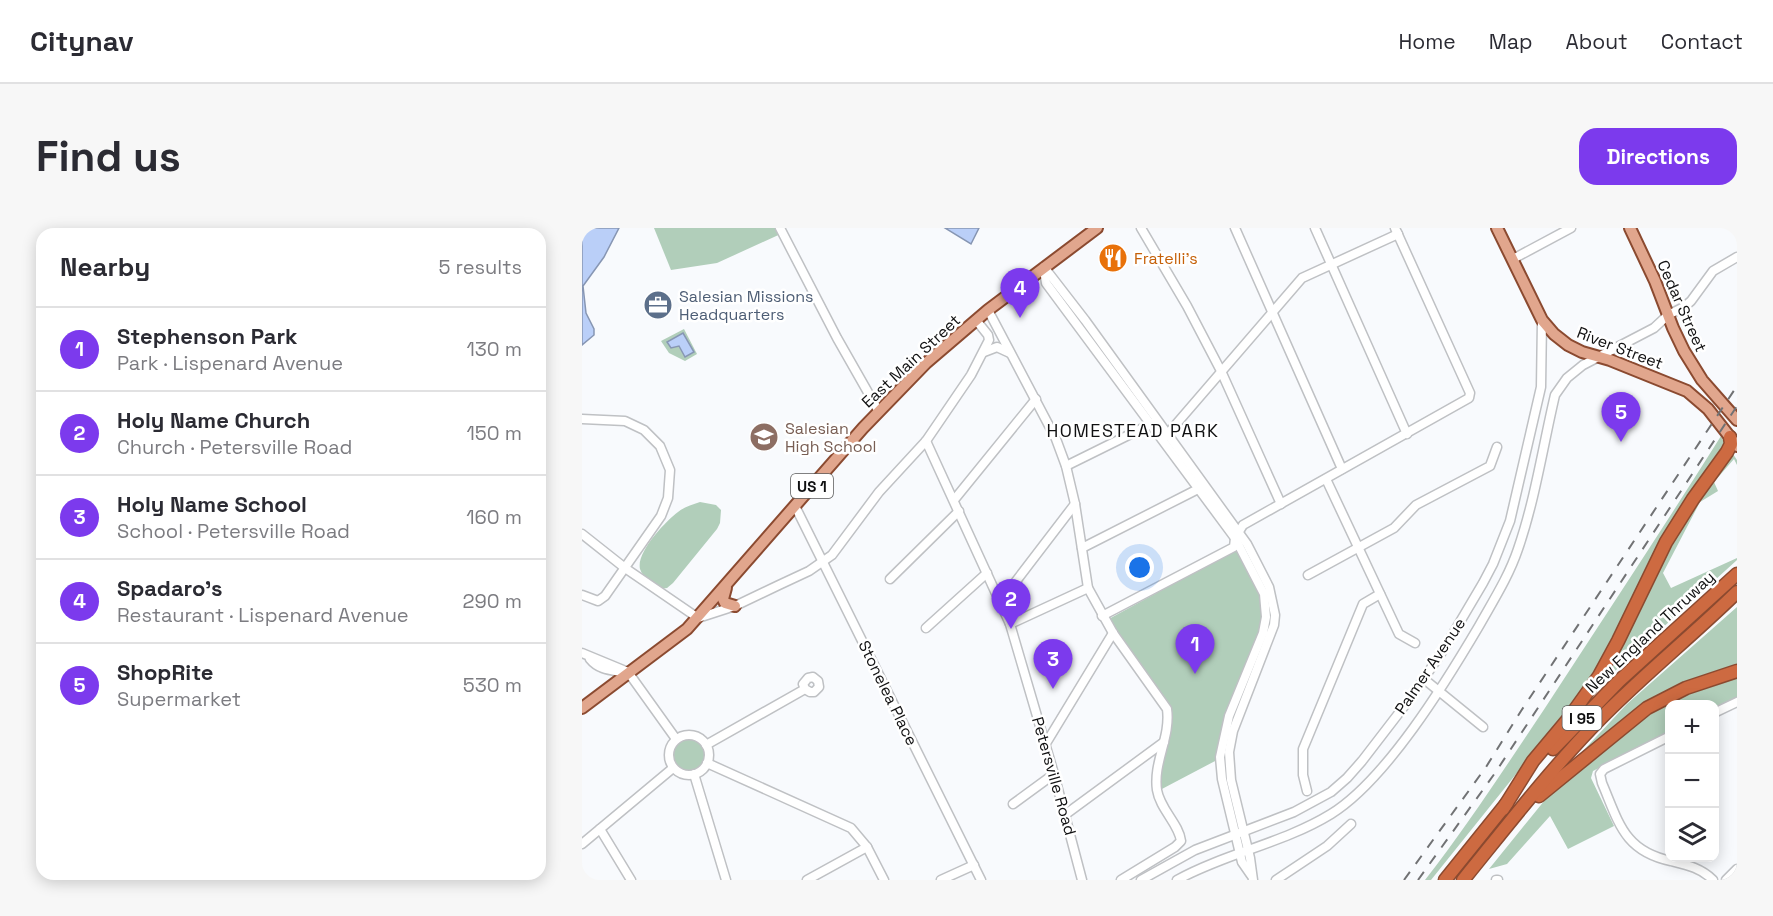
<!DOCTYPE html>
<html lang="en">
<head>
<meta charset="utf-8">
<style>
	body { margin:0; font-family:"Space Grotesk",sans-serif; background:#f7f7f7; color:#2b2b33 }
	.controls { position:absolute; right:18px; bottom:18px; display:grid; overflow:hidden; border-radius:12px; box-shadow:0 3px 15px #0003 }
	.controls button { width:54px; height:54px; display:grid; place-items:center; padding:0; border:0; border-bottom:2px solid #e1e1e2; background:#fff; color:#2b2b33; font:30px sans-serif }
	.you { position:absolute; left:558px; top:340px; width:21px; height:21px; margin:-15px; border:4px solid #fff; border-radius:50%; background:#1a73e8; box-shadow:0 0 0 9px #1a73e833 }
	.badge { display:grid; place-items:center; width:39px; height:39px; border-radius:50%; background:#7c3aed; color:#fff; font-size:20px; font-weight:700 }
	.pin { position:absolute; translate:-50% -50px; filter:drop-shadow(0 2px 3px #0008) }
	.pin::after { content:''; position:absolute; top:32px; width:21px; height:18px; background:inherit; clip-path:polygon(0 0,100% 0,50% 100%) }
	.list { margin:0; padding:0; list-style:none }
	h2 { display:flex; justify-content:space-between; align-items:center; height:78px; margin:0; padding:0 24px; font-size:26px }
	h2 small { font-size:20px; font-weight:400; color:#7c7c81 }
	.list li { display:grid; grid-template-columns:39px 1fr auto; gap:18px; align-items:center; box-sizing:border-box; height:84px; padding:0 24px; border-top:2px solid #e1e1e2 }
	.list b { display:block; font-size:22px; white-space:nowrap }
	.list p { margin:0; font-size:20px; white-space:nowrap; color:#7c7c81 }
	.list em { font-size:20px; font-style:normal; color:#7c7c81 }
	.icon { flex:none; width:33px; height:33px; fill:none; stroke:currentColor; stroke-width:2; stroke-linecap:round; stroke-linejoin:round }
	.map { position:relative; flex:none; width:1155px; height:652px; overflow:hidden; border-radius:18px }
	header { display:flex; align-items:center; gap:36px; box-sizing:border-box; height:84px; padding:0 30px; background:#fff; border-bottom:2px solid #e1e1e2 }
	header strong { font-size:28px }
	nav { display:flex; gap:33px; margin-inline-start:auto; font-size:21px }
	.intro { display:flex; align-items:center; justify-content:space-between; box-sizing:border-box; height:144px; padding:0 36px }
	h1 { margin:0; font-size:42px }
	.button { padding:15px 27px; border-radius:18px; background:#7c3aed; color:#fff; font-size:21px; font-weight:700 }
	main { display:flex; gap:36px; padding:0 36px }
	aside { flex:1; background:#fff; border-radius:18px; box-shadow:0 3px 15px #0003 }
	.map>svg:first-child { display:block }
	.green { fill:#b1ceba }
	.water { fill:#bacff8; stroke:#8796b3; stroke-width:1.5 }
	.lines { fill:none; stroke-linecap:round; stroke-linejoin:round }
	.minor-casing { stroke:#bfc1c4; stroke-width:11 }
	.major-casing { stroke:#8b4a30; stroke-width:14 }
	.highway-casing { stroke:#8b4a30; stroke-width:15 }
	.minor { stroke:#fff; stroke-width:8 }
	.major { stroke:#e1a68d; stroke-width:10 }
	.highway { stroke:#cd6a41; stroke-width:12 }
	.rail { stroke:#717274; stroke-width:2; stroke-dasharray:10 10; stroke-linecap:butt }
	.labels { text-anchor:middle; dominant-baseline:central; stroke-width:5; stroke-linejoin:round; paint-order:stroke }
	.shield { fill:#fff; stroke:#585858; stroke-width:1.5 }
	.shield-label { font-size:15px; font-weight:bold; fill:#101011 }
	.food-label { font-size:16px; fill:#c56008; stroke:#fff; text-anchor:start }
	.service-label { font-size:16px; fill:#4e5e75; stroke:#fff; text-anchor:start }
	.street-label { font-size:16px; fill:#101011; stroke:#fff }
	.education-label { font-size:16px; fill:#785e54; stroke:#fff; text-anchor:start }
	.neighbourhood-label { font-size:18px; letter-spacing:1.5px; fill:#101011; stroke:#fff }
</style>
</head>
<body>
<header>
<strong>Citynav</strong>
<nav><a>Home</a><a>Map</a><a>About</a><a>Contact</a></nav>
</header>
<div class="intro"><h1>Find us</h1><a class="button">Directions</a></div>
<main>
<aside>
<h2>Nearby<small>5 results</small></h2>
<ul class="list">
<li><span class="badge">1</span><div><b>Stephenson Park</b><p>Park · Lispenard Avenue</p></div><em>130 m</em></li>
<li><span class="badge">2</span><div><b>Holy Name Church</b><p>Church · Petersville Road</p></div><em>150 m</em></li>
<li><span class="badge">3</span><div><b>Holy Name School</b><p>School · Petersville Road</p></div><em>160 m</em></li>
<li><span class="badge">4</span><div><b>Spadaro's</b><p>Restaurant · Lispenard Avenue</p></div><em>290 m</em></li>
<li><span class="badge">5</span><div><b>ShopRite</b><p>Supermarket</p></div><em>530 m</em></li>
</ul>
</aside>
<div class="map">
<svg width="1155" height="652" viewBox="0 0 1155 652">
	<rect width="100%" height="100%" fill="#f8fafd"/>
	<g class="green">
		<polygon points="72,0 201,0 203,4 135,35 89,42"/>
		<polygon points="102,101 115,126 103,133 87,125 79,113"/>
		<path d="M1139,208L1143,217L1044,385L1014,442L995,470L849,652H843C886,597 924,538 963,480C1022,389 1082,299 1139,208Z"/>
		<path d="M1151,226L1155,232V237L1152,231L1132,254L1136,263L1118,274L1081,345L1089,360L1155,330V332L1022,453L1019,451C1059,372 1096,296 1151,226Z"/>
		<path d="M118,274L134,277L139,282L138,295L135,301L91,355L85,360L78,361C70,355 61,350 58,341C54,324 84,293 96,284C102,279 110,277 118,274Z"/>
		<path d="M657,320C674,355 686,369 676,409L635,532L578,562V533L588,486L525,392Z"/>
		<polygon points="1155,379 1155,439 1096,458 1000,527 998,526 1045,476"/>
		<polygon points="1155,448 1155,470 1133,481 1132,476 1088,476 1087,504 1011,543 1009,550 1032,598 986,621 968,588 925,636 907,641 967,567 1075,479 1105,463"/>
		<circle cx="106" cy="527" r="18"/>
	</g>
	<g class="water">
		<polygon points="0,0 37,0 22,29 1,58 4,85 12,101 12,107 0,117"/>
		<polygon points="363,0 397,0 389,16"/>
		<polygon points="101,105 112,124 103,129 97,118 89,120 85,114"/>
	</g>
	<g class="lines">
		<g class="minor-casing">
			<g id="minor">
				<polyline points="198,0 255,110 296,182"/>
				<polyline points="559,0 605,78 639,143 699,276"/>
				<polyline points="653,0 760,241"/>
				<polyline points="733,0 825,206"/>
				<polyline points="931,31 989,0"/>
				<polyline points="462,39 503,92 665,316 687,359 693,387 692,397 651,503 647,524 649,552 668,630 671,652"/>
				<polyline points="462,42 464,55 653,310 682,366 684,389 681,405 647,488 638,529 640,551 660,634 669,647"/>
				<path d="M406,82L474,211L484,238L493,276L506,360L531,405L585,481C589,509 571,534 575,562C578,581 597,596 599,613L593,619L539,652"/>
				<polyline points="402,124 415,119 428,125"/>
				<polyline points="0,191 43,193 62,202 78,218 88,242 86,270 79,288 23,368 16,373 0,367"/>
				<polyline points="583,209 720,50 816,6"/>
				<polyline points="344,213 428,396 472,546 500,652"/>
				<polyline points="484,238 573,194"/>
				<polyline points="744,251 817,406 833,415"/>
				<polyline points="372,272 454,171"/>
				<polyline points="213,278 399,652"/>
				<polyline points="0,306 43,340 116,390 153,378 197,357 227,343 250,327 297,264 344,213 389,147 407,112 406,107 394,92"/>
				<polyline points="500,320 620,259"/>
				<polyline points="726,347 812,300 834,277 908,238 915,219"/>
				<polyline points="308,351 377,283"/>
				<polyline points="418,374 493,276"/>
				<polyline points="520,388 652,319 653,310 661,297 887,170 888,165 813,0"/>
				<polyline points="428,396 506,360"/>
				<polyline points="344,400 405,345"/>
				<polyline points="0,425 46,444 94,511"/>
				<path d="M8,431C16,441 27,442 39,444"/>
				<polyline points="842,451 901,499"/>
				<polyline points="1132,485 1155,474"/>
				<circle cx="107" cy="527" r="20"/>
				<path d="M1088,508L1022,541L1018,546L1020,555C1037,595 1042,623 1089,633C1105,637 1119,640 1131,652"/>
				<polyline points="124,517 223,461 228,464 232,464 237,459 236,453 231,449 226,450 221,456 223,461"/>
				<polyline points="463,517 531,405"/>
				<polyline points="125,535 269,600 285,619 302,652"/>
				<polyline points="112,546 144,652"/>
				<polyline points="725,563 721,547 721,521 781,376 798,366"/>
				<polyline points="431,576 472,546"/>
				<polyline points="484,586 582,514"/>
				<polyline points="18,601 49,652"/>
				<polyline points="0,616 91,540"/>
				<polyline points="225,652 285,619"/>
				<polyline points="359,652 392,637"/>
				<polyline points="559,652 613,622 712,584 749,564 765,550 780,533 830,468 862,421 901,355 911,336 928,293 959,159 960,92"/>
				<path d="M595,652C644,625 702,615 749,586C804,552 864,454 897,398C911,373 927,348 936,321C953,272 961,218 973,167L985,150L1001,137L1072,100L1086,87L1102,79L1109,73L1131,43L1155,29"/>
				<polyline points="694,652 745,618 769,596"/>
				<polyline points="914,652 916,652"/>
				<polyline points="1144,652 1155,641"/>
			</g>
		</g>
		<g class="major-casing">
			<g id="major">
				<polyline points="915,0 960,92 972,106 986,117 1000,124 1028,132 1105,163 1126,181 1155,218"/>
				<polyline points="1048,0 1073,53 1091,100 1102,123 1120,152 1155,192"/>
				<polyline points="144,360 141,371 143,375 153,378"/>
				<polyline points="0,480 105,401 281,200 344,135 406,82 515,0"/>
			</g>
		</g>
		<g class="highway-casing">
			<g id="highway">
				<polyline points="971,521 1037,453 1155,346"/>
				<polyline points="957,568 1065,480 1104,460 1155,443"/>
				<polyline points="921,581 951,533 987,490 1017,448 1036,413 1084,314 1111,271 1145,224 1149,216 1148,209"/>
				<polyline points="863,652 925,575"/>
				<path d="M881,652C925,598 968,542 1017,492C1061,447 1110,408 1155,364"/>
			</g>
		</g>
		<use href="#minor" class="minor"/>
		<use href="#major" class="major"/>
		<use href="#highway" class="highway"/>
		<g class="rail">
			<polyline points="822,652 904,539 939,483 1155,158"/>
			<polyline points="836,652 913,545 1155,178"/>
		</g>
	</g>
	<defs>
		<g id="restaurant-disc" transform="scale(1.5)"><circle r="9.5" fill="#e8710a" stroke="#fff"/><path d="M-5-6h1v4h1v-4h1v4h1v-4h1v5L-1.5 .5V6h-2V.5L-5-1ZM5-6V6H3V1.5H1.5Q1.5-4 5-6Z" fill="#fff"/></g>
		<g id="office-disc" transform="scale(1.5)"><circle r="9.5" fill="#5c6f8a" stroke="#fff"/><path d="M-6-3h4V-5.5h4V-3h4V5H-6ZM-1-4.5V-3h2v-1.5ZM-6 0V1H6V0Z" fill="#fff"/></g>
		<g id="school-disc" transform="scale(1.5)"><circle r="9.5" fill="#8d6e63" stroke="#fff"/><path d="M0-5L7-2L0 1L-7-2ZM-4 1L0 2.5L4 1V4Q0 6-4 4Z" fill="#fff"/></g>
	</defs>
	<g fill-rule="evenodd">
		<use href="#restaurant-disc" x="531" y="30"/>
		<use href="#office-disc" x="76" y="77"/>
		<use href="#school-disc" x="182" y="209"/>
	</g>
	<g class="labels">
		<g class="shield">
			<rect x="209" y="246" width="42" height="24" rx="4.5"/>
			<rect x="980.5" y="478" width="39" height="24" rx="4.5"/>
		</g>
		<g class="shield-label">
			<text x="230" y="258">US 1</text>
			<text x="1000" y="490">I 95</text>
		</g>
		<g class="food-label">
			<text x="552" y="30">Fratelli's</text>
		</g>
		<g class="service-label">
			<text x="97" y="68">Salesian Missions<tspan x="97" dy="18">Headquarters</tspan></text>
		</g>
		<g class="street-label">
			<text transform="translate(1100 78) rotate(66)">Cedar Street</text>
			<text transform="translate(1038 120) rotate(21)">River Street</text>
			<text transform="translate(329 133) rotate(-43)">East Main Street</text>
			<text transform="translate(1068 404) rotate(-43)">New England Thruway</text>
			<text transform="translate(848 438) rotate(-56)">Palmer Avenue</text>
			<text transform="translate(306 465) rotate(64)">Stonelea Place</text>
			<text transform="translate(472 548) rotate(74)">Petersville Road</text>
		</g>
		<g class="education-label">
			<text x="203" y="200">Salesian<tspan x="203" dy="18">High School</tspan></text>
		</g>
		<g class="neighbourhood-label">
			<text x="551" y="202">HOMESTEAD PARK</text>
		</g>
	</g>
</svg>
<div class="controls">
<button>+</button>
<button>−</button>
<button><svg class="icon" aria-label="layers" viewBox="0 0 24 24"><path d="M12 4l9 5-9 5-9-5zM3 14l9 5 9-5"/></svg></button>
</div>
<div class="you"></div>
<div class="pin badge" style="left:613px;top:446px">1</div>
<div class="pin badge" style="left:429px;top:401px">2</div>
<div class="pin badge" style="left:471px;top:461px">3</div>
<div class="pin badge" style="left:438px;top:90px">4</div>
<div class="pin badge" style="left:1039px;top:214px">5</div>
</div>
</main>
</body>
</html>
